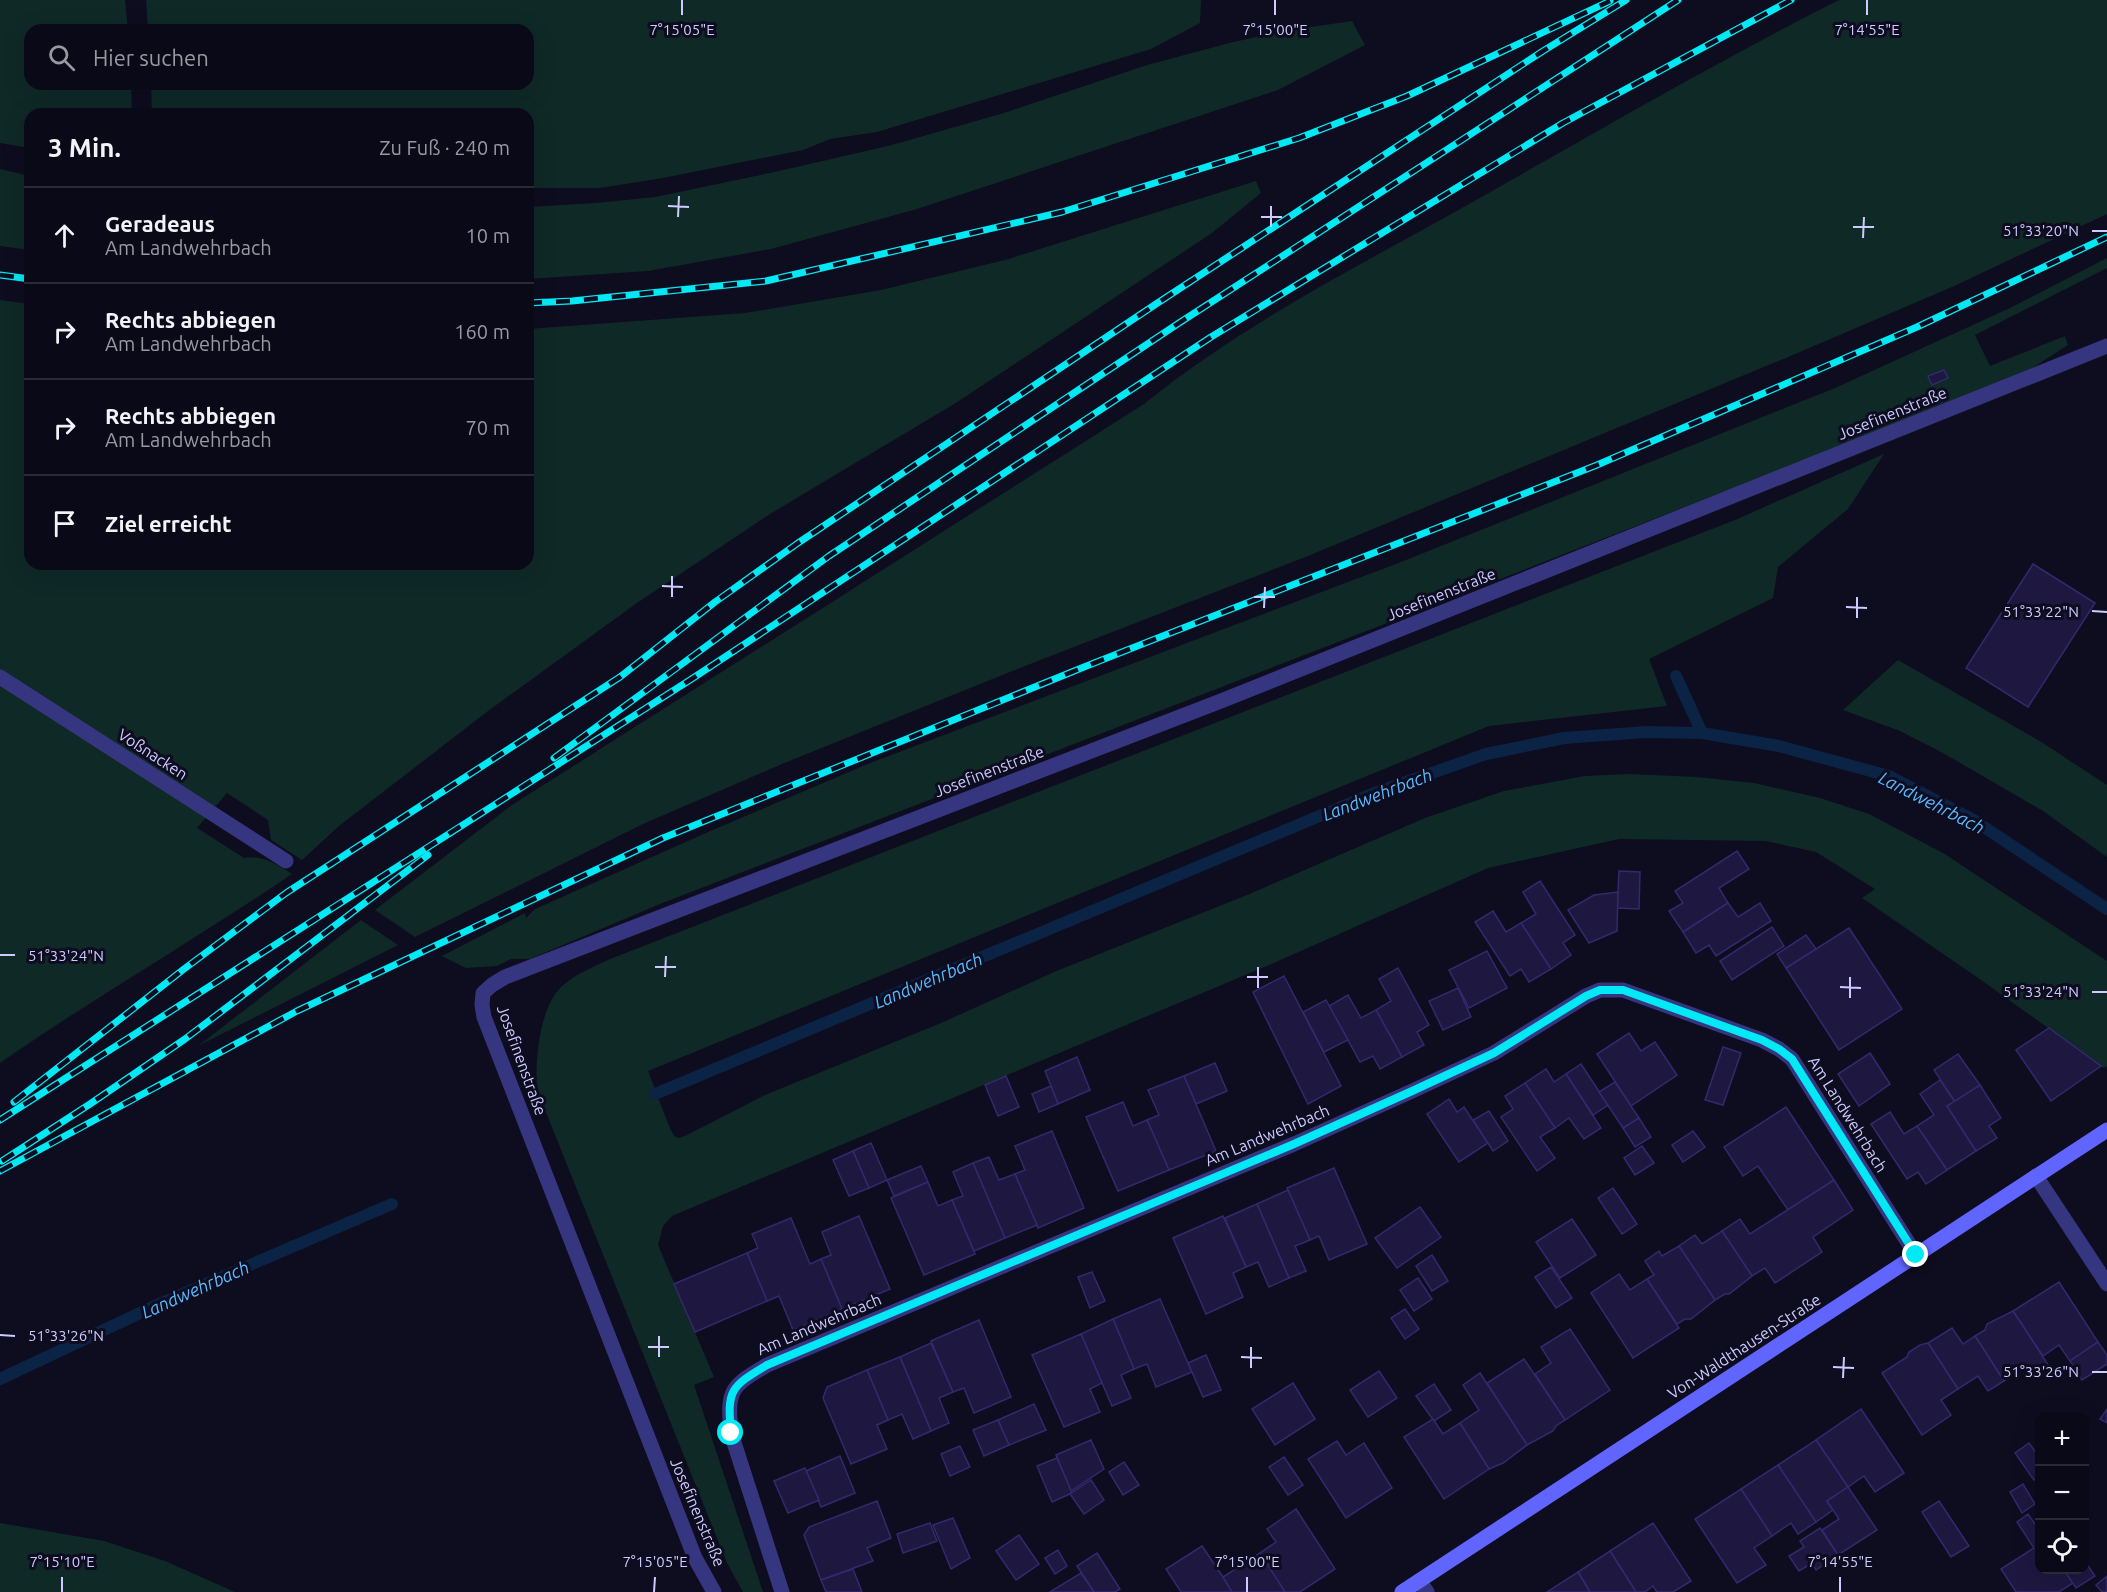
<!DOCTYPE html>
<html lang="de">
<head>
<meta charset="utf-8">
<style>
	body { margin:0; font-family:Ubuntu,sans-serif; background:#131220; color:#f1f3f6 }
	.controls { position:absolute; right:18px; bottom:18px; display:grid; overflow:hidden; border-radius:12px; box-shadow:0 6px 24px #0002 }
	.controls button { width:54px; height:54px; display:grid; place-items:center; padding:0; border:0; border-bottom:2px solid #2a2a36; background:#0a0917; color:#f1f3f6; font:30px sans-serif }
	.stop { position:absolute; width:18px; height:18px; margin:-14px; border:4px solid #00e9f5; border-radius:50%; background:#fff }
	.stop.end { background:#00e9f5; border-color:#fff; box-shadow:0 2px 6px #0008 }
	.list { margin:0; padding:0; list-style:none }
	h2 { display:flex; justify-content:space-between; align-items:center; height:78px; margin:0; padding:0 24px; font-size:26px }
	h2 small { font-size:20px; font-weight:400; color:#999aa1 }
	.list li { display:grid; grid-template-columns:39px 1fr auto; gap:18px; align-items:center; box-sizing:border-box; height:96px; padding:0 24px; border-top:2px solid #2a2a36 }
	.list b { display:block; font-size:22px; white-space:nowrap }
	.list p { margin:0; font-size:20px; white-space:nowrap; color:#999aa1 }
	.list em { font-size:20px; font-style:normal; color:#999aa1 }
	.icon { flex:none; width:33px; height:33px; fill:none; stroke:currentColor; stroke-width:2; stroke-linecap:round; stroke-linejoin:round }
	.map { position:relative; flex:none; width:2107px; height:1592px; overflow:hidden }
	.search { position:absolute; background:#0a0917; box-shadow:0 6px 24px #0002; left:24px; top:24px; width:510px; height:66px; display:flex; align-items:center; gap:15px; box-sizing:border-box; padding:0 21px; border-radius:18px; color:#999aa1; font-size:22px }
	.panel { position:absolute; background:#0a0917; box-shadow:0 6px 24px #0002; left:24px; top:108px; width:510px; height:462px; border-radius:18px }
	.map>svg:first-child { display:block }
	.green { fill:#0f2927 }
	.lines { fill:none; stroke-linecap:round; stroke-linejoin:round }
	.stream { stroke:#0b2344; stroke-width:12 }
	.building { fill:#1e1740; stroke:#33296d; stroke-width:1.5 }
	.lane { stroke:#35367f; stroke-width:15 }
	.street { stroke:#35367f; stroke-width:15 }
	.secondary { stroke:#6165ff; stroke-width:15 }
	.rail-casing { stroke:#00e9f5; stroke-width:7 }
	.rail { stroke:#0e0c1f; stroke-width:4.5; stroke-dasharray:14; stroke-linecap:butt }
	.route { stroke:#00e9f5; stroke-width:8 }
	.ticks { fill:none; stroke:#cdcaff; stroke-width:2 }
	.labels { text-anchor:middle; dominant-baseline:central; stroke-width:6; stroke-linejoin:round; paint-order:stroke }
	.street-label { font-size:16px; fill:#cdcaff; stroke:#0e0c1f }
	.water-label { font-size:18px; font-style:italic; fill:#58baff; stroke:#0e0c1f }
	.ticks-label { font-size:15px; text-anchor:middle; fill:#cdcaff; stroke:#0e0c1f; stroke-width:6; stroke-linejoin:round; paint-order:stroke }
</style>
</head>
<body>
<div class="map">
<svg width="2107" height="1592" viewBox="0 0 2107 1592">
	<rect width="100%" height="100%" fill="#0e0c1f"/>
	<g class="green">
		<polygon points="0,0 125,0 128,30 30,30 30,84 131,84 132,114 30,114 30,148 0,143"/>
		<polygon points="146,0 1201,0 1200,23 1151,49 877,132 830,139 803,150 663,178 600,188 528,188 528,114 152,114 151,84 528,84 528,30 148,30"/>
		<path d="M1839,0H2107V214L1952,287L1788,357L1303,558L1025,666L782,764L643,824L415,937L375,910L512,805L1144,404C1239,327 1347,272 1453,213C1581,141 1708,66 1839,0Z"/>
		<polygon points="1352,21 1365,45 1278,90 917,209 771,249 648,271 528,279 528,207 596,203 655,197 779,171 892,145 1004,113 1144,66 1229,43 1283,31"/>
		<polygon points="0,169 30,176 30,250 0,246"/>
		<path d="M1256,181L1261,193L1212,233L959,401L770,514L637,603L488,711L339,826L302,860L271,840L268,820L227,793L197,828L244,858C262,854 278,865 292,874C196,939 95,997 0,1063V300L30,304V564H528V329L745,313L881,290L1005,260Z"/>
		<polygon points="2107,258 2107,268 1975,335 1990,366 2065,336 2068,345 2020,376 1444,601 660,904 530,959 511,959 497,966 466,968 442,956 525,913 526,918 535,909 708,832 870,763 1401,562 1835,388 2010,308"/>
		<path d="M1884,454L1848,509L1778,567L1773,598L1649,659L1667,706L1489,726L648,1071L669,1126L674,1136L678,1138L685,1136L765,1095L941,1023L1054,972L1247,895L1425,818L1504,791L1585,776L1630,774L1697,777L1754,783L1820,798L1869,814L1943,853L2107,961V1066L2104,1068L1981,980L1862,898L1875,889L1816,852L1766,841L1619,839L1488,868L1276,962L672,1216L663,1226L658,1245L714,1377L694,1385L763,1592H743L727,1563L537,1090C535,1060 539,1009 561,987C575,974 593,967 610,959L1735,520Z"/>
		<polygon points="1898,660 2043,743 2107,785 2107,857 2043,811 1943,753 1900,731 1843,710"/>
		<polygon points="361,920 398,945 198,1046"/>
		<polygon points="0,1523 104,1541 165,1561 235,1592 0,1592"/>
	</g>
	<g class="lines">
		<g class="stream">
			<polyline points="1676,676 1702,733"/>
			<polyline points="655,1094 1372,794 1486,754 1564,738 1646,732 1702,733 1779,746 1889,776 1972,819 2107,909"/>
			<polyline points="0,1379 157,1305 392,1204"/>
		</g>
	</g>
	<g class="building">
		<polygon points="1944,370 1948,378 1932,385 1928,376"/>
		<polygon points="2033,564 2095,603 2028,707 1966,668"/>
		<polygon points="1737,851 1749,869 1719,888 1728,903 1683,932 1669,911 1683,903 1675,891"/>
		<polygon points="1619,871 1640,872 1639,909 1617,908"/>
		<polygon points="1540,881 1575,935 1563,943 1571,955 1551,969 1521,923 1536,914 1523,892"/>
		<polygon points="1618,892 1617,931 1589,943 1568,910 1594,895"/>
		<polygon points="1728,903 1738,917 1760,903 1771,921 1716,956 1709,945 1696,953 1683,932"/>
		<polygon points="1493,911 1506,932 1521,923 1551,969 1529,982 1521,969 1510,976 1475,922"/>
		<polygon points="1772,927 1784,946 1732,980 1720,961"/>
		<polygon points="1849,928 1902,1009 1839,1050 1786,968"/>
		<polygon points="1806,935 1816,949 1786,968 1777,954"/>
		<polygon points="1487,951 1507,988 1469,1008 1449,970"/>
		<polygon points="1398,968 1429,1025 1417,1032 1424,1045 1402,1057 1376,1010 1391,1001 1379,979"/>
		<polygon points="1284,976 1341,1086 1308,1104 1253,992"/>
		<polygon points="1458,988 1471,1017 1443,1030 1429,1001"/>
		<polygon points="1348,995 1361,1018 1376,1010 1402,1057 1380,1069 1373,1056 1360,1062 1329,1006"/>
		<polygon points="1326,1000 1348,1040 1324,1052 1303,1012"/>
		<polygon points="2049,1028 2101,1066 2051,1101 2016,1050"/>
		<polygon points="1629,1033 1641,1051 1655,1042 1677,1075 1631,1106 1597,1054"/>
		<polygon points="1723,1047 1741,1053 1723,1105 1705,1100"/>
		<polygon points="1870,1053 1890,1084 1859,1106 1838,1074"/>
		<polygon points="1958,1054 1980,1085 1955,1102 1934,1070"/>
		<polygon points="1077,1057 1090,1090 1058,1104 1045,1071"/>
		<polygon points="1215,1063 1227,1091 1196,1104 1184,1076"/>
		<polygon points="1581,1064 1608,1105 1593,1115 1566,1074"/>
		<polygon points="1546,1069 1554,1082 1566,1074 1601,1128 1584,1139 1569,1118 1555,1128 1525,1083"/>
		<polygon points="1006,1076 1019,1107 998,1116 985,1085"/>
		<polygon points="1184,1076 1216,1151 1169,1170 1147,1120 1159,1115 1148,1090"/>
		<polygon points="1940,1080 1955,1102 1947,1106 1976,1151 1947,1170 1917,1126 1934,1115 1920,1094"/>
		<polygon points="1615,1082 1639,1118 1623,1128 1599,1092"/>
		<polygon points="1525,1083 1555,1128 1540,1137 1555,1158 1537,1171 1501,1117 1513,1109 1505,1096"/>
		<polygon points="1980,1085 2001,1118 1989,1126 1997,1138 1976,1151 1947,1106"/>
		<polygon points="1051,1086 1058,1104 1039,1112 1032,1094"/>
		<polygon points="1449,1099 1457,1112 1464,1107 1488,1143 1459,1162 1427,1114"/>
		<polygon points="1123,1102 1133,1126 1147,1120 1169,1170 1118,1191 1086,1117"/>
		<polygon points="1786,1107 1834,1180 1788,1210 1758,1166 1743,1176 1724,1147"/>
		<polygon points="1489,1111 1508,1141 1493,1151 1473,1120"/>
		<polygon points="1890,1112 1904,1134 1917,1126 1947,1170 1926,1184 1918,1172 1907,1179 1871,1124"/>
		<polygon points="1639,1118 1651,1137 1635,1147 1623,1128"/>
		<polygon points="1052,1131 1084,1208 1038,1228 1015,1174 1025,1170 1015,1146"/>
		<polygon points="1693,1131 1705,1147 1683,1162 1672,1145"/>
		<polygon points="871,1143 887,1180 869,1188 853,1151"/>
		<polygon points="1642,1146 1654,1163 1635,1175 1624,1158"/>
		<polygon points="853,1151 869,1188 849,1196 833,1160"/>
		<polygon points="989,1157 999,1180 1015,1174 1037,1225 1005,1238 973,1163"/>
		<polygon points="973,1163 1005,1238 974,1251 952,1200 963,1196 953,1172"/>
		<polygon points="921,1166 928,1182 894,1196 887,1180"/>
		<polygon points="1334,1168 1367,1244 1329,1260 1319,1236 1310,1240 1287,1188"/>
		<polygon points="1834,1180 1853,1210 1813,1237 1822,1252 1775,1283 1765,1268 1752,1276 1722,1231 1740,1219 1750,1234"/>
		<polygon points="928,1182 938,1206 952,1200 975,1254 924,1275 891,1198"/>
		<polygon points="1613,1188 1637,1224 1622,1234 1598,1198"/>
		<polygon points="1288,1190 1310,1240 1295,1246 1306,1271 1289,1278 1257,1204"/>
		<polygon points="1257,1204 1289,1278 1269,1287 1258,1262 1246,1267 1225,1218"/>
		<polygon points="1420,1207 1441,1237 1397,1268 1375,1238"/>
		<polygon points="859,1216 890,1289 842,1309 821,1259 831,1255 822,1232"/>
		<polygon points="1223,1216 1246,1267 1233,1273 1243,1297 1206,1314 1173,1238"/>
		<polygon points="791,1218 810,1264 821,1259 842,1309 793,1330 779,1296 767,1301 747,1253 758,1248 752,1234"/>
		<polygon points="1572,1219 1596,1255 1560,1278 1536,1242"/>
		<polygon points="1722,1231 1752,1276 1729,1294 1725,1294 1715,1300 1679,1246 1695,1235 1702,1244"/>
		<polygon points="1679,1246 1715,1300 1691,1319 1685,1319 1677,1324 1647,1279 1654,1275 1645,1261 1659,1251 1662,1256"/>
		<polygon points="747,1253 767,1301 695,1332 674,1284"/>
		<polygon points="1432,1255 1448,1281 1432,1291 1416,1266"/>
		<polygon points="1551,1267 1572,1298 1556,1308 1535,1277"/>
		<polygon points="1092,1272 1105,1301 1090,1308 1078,1277"/>
		<polygon points="1619,1274 1630,1290 1647,1279 1679,1328 1633,1358 1591,1293"/>
		<polygon points="1418,1278 1432,1299 1414,1311 1400,1290"/>
		<polygon points="2059,1282 2098,1342 2070,1361 2059,1345 2043,1356 2013,1311"/>
		<polygon points="1160,1299 1192,1372 1156,1387 1147,1364 1134,1369 1113,1319"/>
		<polygon points="1405,1309 1419,1329 1405,1339 1391,1318"/>
		<polygon points="2013,1311 2049,1366 2031,1378 2024,1368 2004,1381 1975,1336 1985,1330 1987,1324"/>
		<polygon points="1113,1319 1134,1369 1121,1375 1131,1398 1112,1406 1081,1334"/>
		<polygon points="979,1320 1011,1397 974,1413 964,1388 953,1392 931,1341"/>
		<polygon points="1952,1328 1963,1344 1975,1336 2004,1381 1988,1391 1978,1376 1958,1389 1928,1343"/>
		<polygon points="1570,1329 1610,1390 1565,1420 1535,1374 1551,1363 1541,1347"/>
		<polygon points="1081,1334 1102,1383 1090,1389 1100,1412 1064,1427 1032,1355"/>
		<polygon points="2098,1342 2107,1355 2107,1364 2082,1380 2070,1361"/>
		<polygon points="931,1343 953,1392 939,1398 949,1423 931,1431 900,1357"/>
		<polygon points="1928,1343 1958,1389 1941,1400 1951,1415 1922,1435 1882,1373 1907,1357 1909,1352 1920,1345"/>
		<polygon points="1206,1355 1221,1390 1203,1397 1188,1363"/>
		<polygon points="900,1357 931,1431 913,1439 902,1414 888,1420 867,1370"/>
		<polygon points="1524,1359 1565,1420 1556,1426 1553,1431 1527,1445 1487,1383"/>
		<polygon points="867,1370 888,1420 877,1425 887,1449 851,1464 823,1398 827,1387"/>
		<polygon points="1379,1371 1397,1398 1368,1417 1350,1390"/>
		<polygon points="1480,1373 1527,1445 1503,1463 1489,1469 1460,1423 1479,1410 1463,1385"/>
		<polygon points="1293,1383 1315,1419 1275,1445 1252,1409"/>
		<polygon points="1434,1384 1451,1410 1434,1421 1416,1396"/>
		<polygon points="1034,1404 1046,1430 1009,1445 998,1420"/>
		<polygon points="1861,1409 1904,1473 1875,1492 1864,1476 1848,1487 1816,1440"/>
		<polygon points="2107,1409 2107,1423 2100,1419"/>
		<polygon points="1433,1419 1443,1434 1460,1423 1489,1469 1444,1499 1404,1437"/>
		<polygon points="998,1420 1009,1445 984,1456 973,1430"/>
		<polygon points="1091,1440 1104,1469 1071,1491 1056,1455"/>
		<polygon points="1816,1440 1848,1487 1827,1501 1833,1510 1816,1522 1778,1465"/>
		<polygon points="1337,1441 1346,1455 1364,1443 1392,1488 1346,1518 1308,1459"/>
		<polygon points="2029,1443 2040,1458 2040,1477 2034,1480 2015,1453"/>
		<polygon points="960,1446 970,1467 950,1476 941,1454"/>
		<polygon points="840,1456 855,1493 821,1507 806,1471"/>
		<polygon points="1284,1457 1303,1485 1288,1495 1269,1467"/>
		<polygon points="1057,1458 1072,1493 1052,1502 1037,1466"/>
		<polygon points="1124,1462 1139,1485 1123,1495 1109,1472"/>
		<polygon points="1778,1465 1816,1522 1798,1534 1791,1523 1772,1536 1741,1489"/>
		<polygon points="805,1468 819,1500 788,1513 774,1481"/>
		<polygon points="1091,1480 1104,1500 1084,1514 1070,1494"/>
		<polygon points="2023,1484 2035,1504 2022,1513 2010,1492"/>
		<polygon points="1848,1487 1877,1530 1838,1555 1822,1530 1839,1519 1827,1501"/>
		<polygon points="1741,1489 1772,1536 1754,1548 1766,1565 1737,1583 1695,1519"/>
		<polygon points="877,1501 891,1538 867,1548 873,1561 821,1580 804,1535 809,1527"/>
		<polygon points="1939,1501 1969,1546 1951,1557 1922,1512"/>
		<polygon points="1296,1509 1335,1569 1300,1592 1285,1592 1260,1553 1276,1542 1267,1529"/>
		<polygon points="2028,1514 2040,1531 2040,1570 2064,1570 2073,1583 2059,1592 2016,1592 2001,1569 2034,1548 2017,1522"/>
		<polygon points="953,1518 970,1558 951,1569 933,1525"/>
		<polygon points="930,1523 937,1541 903,1553 897,1534"/>
		<polygon points="1653,1523 1691,1581 1673,1592 1657,1592 1653,1586 1645,1592 1636,1592 1610,1551"/>
		<polygon points="1820,1528 1838,1555 1816,1570 1812,1563 1799,1571 1789,1556 1804,1547 1800,1541"/>
		<polygon points="1019,1535 1039,1564 1016,1580 996,1551"/>
		<polygon points="1202,1546 1223,1577 1232,1592 1181,1592 1166,1569"/>
		<polygon points="1058,1550 1067,1566 1055,1574 1045,1558"/>
		<polygon points="1610,1551 1636,1592 1590,1592 1578,1572"/>
		<polygon points="1097,1553 1120,1589 1115,1592 1094,1592 1077,1566"/>
		<polygon points="1260,1553 1285,1592 1232,1592 1223,1577"/>
		<polygon points="2084,1560 2095,1576 2076,1588 2064,1570 2084,1570"/>
		<polygon points="853,1569 862,1592 826,1592 821,1580"/>
		<polygon points="1578,1572 1590,1592 1547,1592"/>
		<polygon points="1081,1573 1094,1592 1050,1592"/>
		<polygon points="2107,1576 2107,1592 2102,1592 2096,1585"/>
	</g>
	<g class="lines">
		<g class="lane">
			<polyline points="0,677 286,861"/>
			<polyline points="714,1592 695,1558 484,1017 482,1005 483,993 492,985 505,977 1221,701 2107,346"/>
		</g>
		<g class="street">
			<polyline points="2036,1176 2107,1284"/>
			<polyline points="1419,1581 1427,1592"/>
			<path d="M782,1592L731,1433C727,1390 730,1387 767,1365L1294,1144L1410,1092L1494,1053L1586,996L1600,990H1623L1762,1040L1779,1049L1792,1059L1916,1255"/>
		</g>
		<polyline class="secondary" points="1402,1592 2107,1130"/>
		<g class="rail-casing">
			<g id="rail">
				<polyline points="0,275 30,279"/>
				<polyline points="528,303 572,301 766,281 1062,212 1299,138 1407,96 1610,1"/>
				<polyline points="554,758 829,556 1179,323 1678,0"/>
				<polyline points="14,1102 184,969 286,893 620,677 715,602 798,543 1156,304 1543,51 1626,0"/>
				<polyline points="0,1120 690,680 1211,337 1563,123 1791,0"/>
				<polyline points="2,1161 90,1104 185,1039 428,855"/>
				<polyline points="0,1171 297,1011 663,838 1084,667 1597,465 1917,327 2107,237"/>
			</g>
		</g>
		<use href="#rail" class="rail"/>
	</g>
	<g class="lines">
		<path class="route" d="M731,1433C727,1390 730,1387 767,1365L1294,1144L1410,1092L1494,1053L1586,996L1600,990H1623L1762,1040L1779,1049L1792,1059L1916,1255"/>
	</g>
	<path class="ticks" d="M682,15V0M1275,15V0M1867,15V0M668,206L689,207M678,217L679,196M1261,217H1282M1271,227V206M1853,227H1874M2092,231H2107M1863,238L1864,217M662,586L683,587M672,597V576M1254,597H1275M1846,607L1867,608M1264,608L1265,587M2092,611L2107,612M1857,618V597M0,955H15M655,967H676M665,977L666,956M1247,977H1268M1840,987L1861,988M1258,988V967M2092,992H2107M1850,998V977M0,1335L15,1336M648,1347H669M659,1357V1336M1241,1357L1262,1358M1833,1367L1854,1368M1251,1368V1347M2092,1372H2107M1843,1378L1844,1357M62,1592V1577M654,1592L655,1577M1247,1592V1577M1840,1592V1577"/>
	<g class="labels">
		<g class="street-label">
			<text transform="translate(1892 413) rotate(-22)">Josefinenstraße</text>
			<text transform="translate(1441 594) rotate(-22)">Josefinenstraße</text>
			<text transform="translate(153 754) rotate(33)">Voßnacken</text>
			<text transform="translate(989 771) rotate(-21)">Josefinenstraße</text>
			<text transform="translate(522 1060) rotate(70)">Josefinenstraße</text>
			<text transform="translate(1848 1114) rotate(58)">Am Landwehrbach</text>
			<text transform="translate(1267 1135) rotate(-23)">Am Landwehrbach</text>
			<text transform="translate(819 1324) rotate(-23)">Am Landwehrbach</text>
			<text transform="translate(1744 1346) rotate(-33)">Von-Waldthausen-Straße</text>
			<text transform="translate(698 1512) rotate(67)">Josefinenstraße</text>
		</g>
		<g class="water-label">
			<text transform="translate(1377 794) rotate(-21)">Landwehrbach</text>
			<text transform="translate(1932 802) rotate(27)">Landwehrbach</text>
			<text transform="translate(928 980) rotate(-23)">Landwehrbach</text>
			<text transform="translate(195 1289) rotate(-24)">Landwehrbach</text>
		</g>
	</g>
	<g class="ticks-label">
		<text x="682" y="35">7°15'05"E</text>
		<text x="1275" y="35">7°15'00"E</text>
		<text x="1867" y="35">7°14'55"E</text>
		<text x="2041" y="236">51°33'20"N</text>
		<text x="2041" y="617">51°33'22"N</text>
		<text x="66" y="961">51°33'24"N</text>
		<text x="2041" y="997">51°33'24"N</text>
		<text x="66" y="1341">51°33'26"N</text>
		<text x="2041" y="1377">51°33'26"N</text>
		<text x="62" y="1567">7°15'10"E</text>
		<text x="655" y="1567">7°15'05"E</text>
		<text x="1247" y="1567">7°15'00"E</text>
		<text x="1840" y="1567">7°14'55"E</text>
	</g>
</svg>
<div class="controls">
<button>+</button>
<button>−</button>
<button><svg class="icon" aria-label="locate" viewBox="0 0 24 24"><circle cx="12" cy="12" r="6"/><path d="M12 2v4M12 18v4M2 12h4M18 12h4"/></svg></button>
</div>
<div class="stop" style="left:731px;top:1433px"></div>
<div class="stop end" style="left:1916px;top:1255px"></div>
<div class="search"><svg class="icon" aria-label="search" viewBox="0 0 24 24"><circle cx="10" cy="10" r="6"/><path d="M15 15l6 6"/></svg>Hier suchen</div>
<section class="panel">
<h2>3 Min.<small>Zu Fuß · 240 m</small></h2>
<ul class="list">
<li><svg class="icon" aria-label="ahead" viewBox="0 0 24 24"><path d="M12 20V5M6 11l6-6 6 6"/></svg><div><b>Geradeaus</b><p>Am Landwehrbach</p></div><em>10 m</em></li>
<li><svg class="icon" aria-label="right" viewBox="0 0 24 24"><path d="M7 20v-9h11M14 6l5 5-5 5"/></svg><div><b>Rechts abbiegen</b><p>Am Landwehrbach</p></div><em>160 m</em></li>
<li><svg class="icon" aria-label="right" viewBox="0 0 24 24"><path d="M7 20v-9h11M14 6l5 5-5 5"/></svg><div><b>Rechts abbiegen</b><p>Am Landwehrbach</p></div><em>70 m</em></li>
<li><svg class="icon" aria-label="arrive" viewBox="0 0 24 24"><path d="M6 21V4h12l-3 4 3 4H6"/></svg><div><b>Ziel erreicht</b></div></li>
</ul>
</section>
</div>
</body>
</html>
